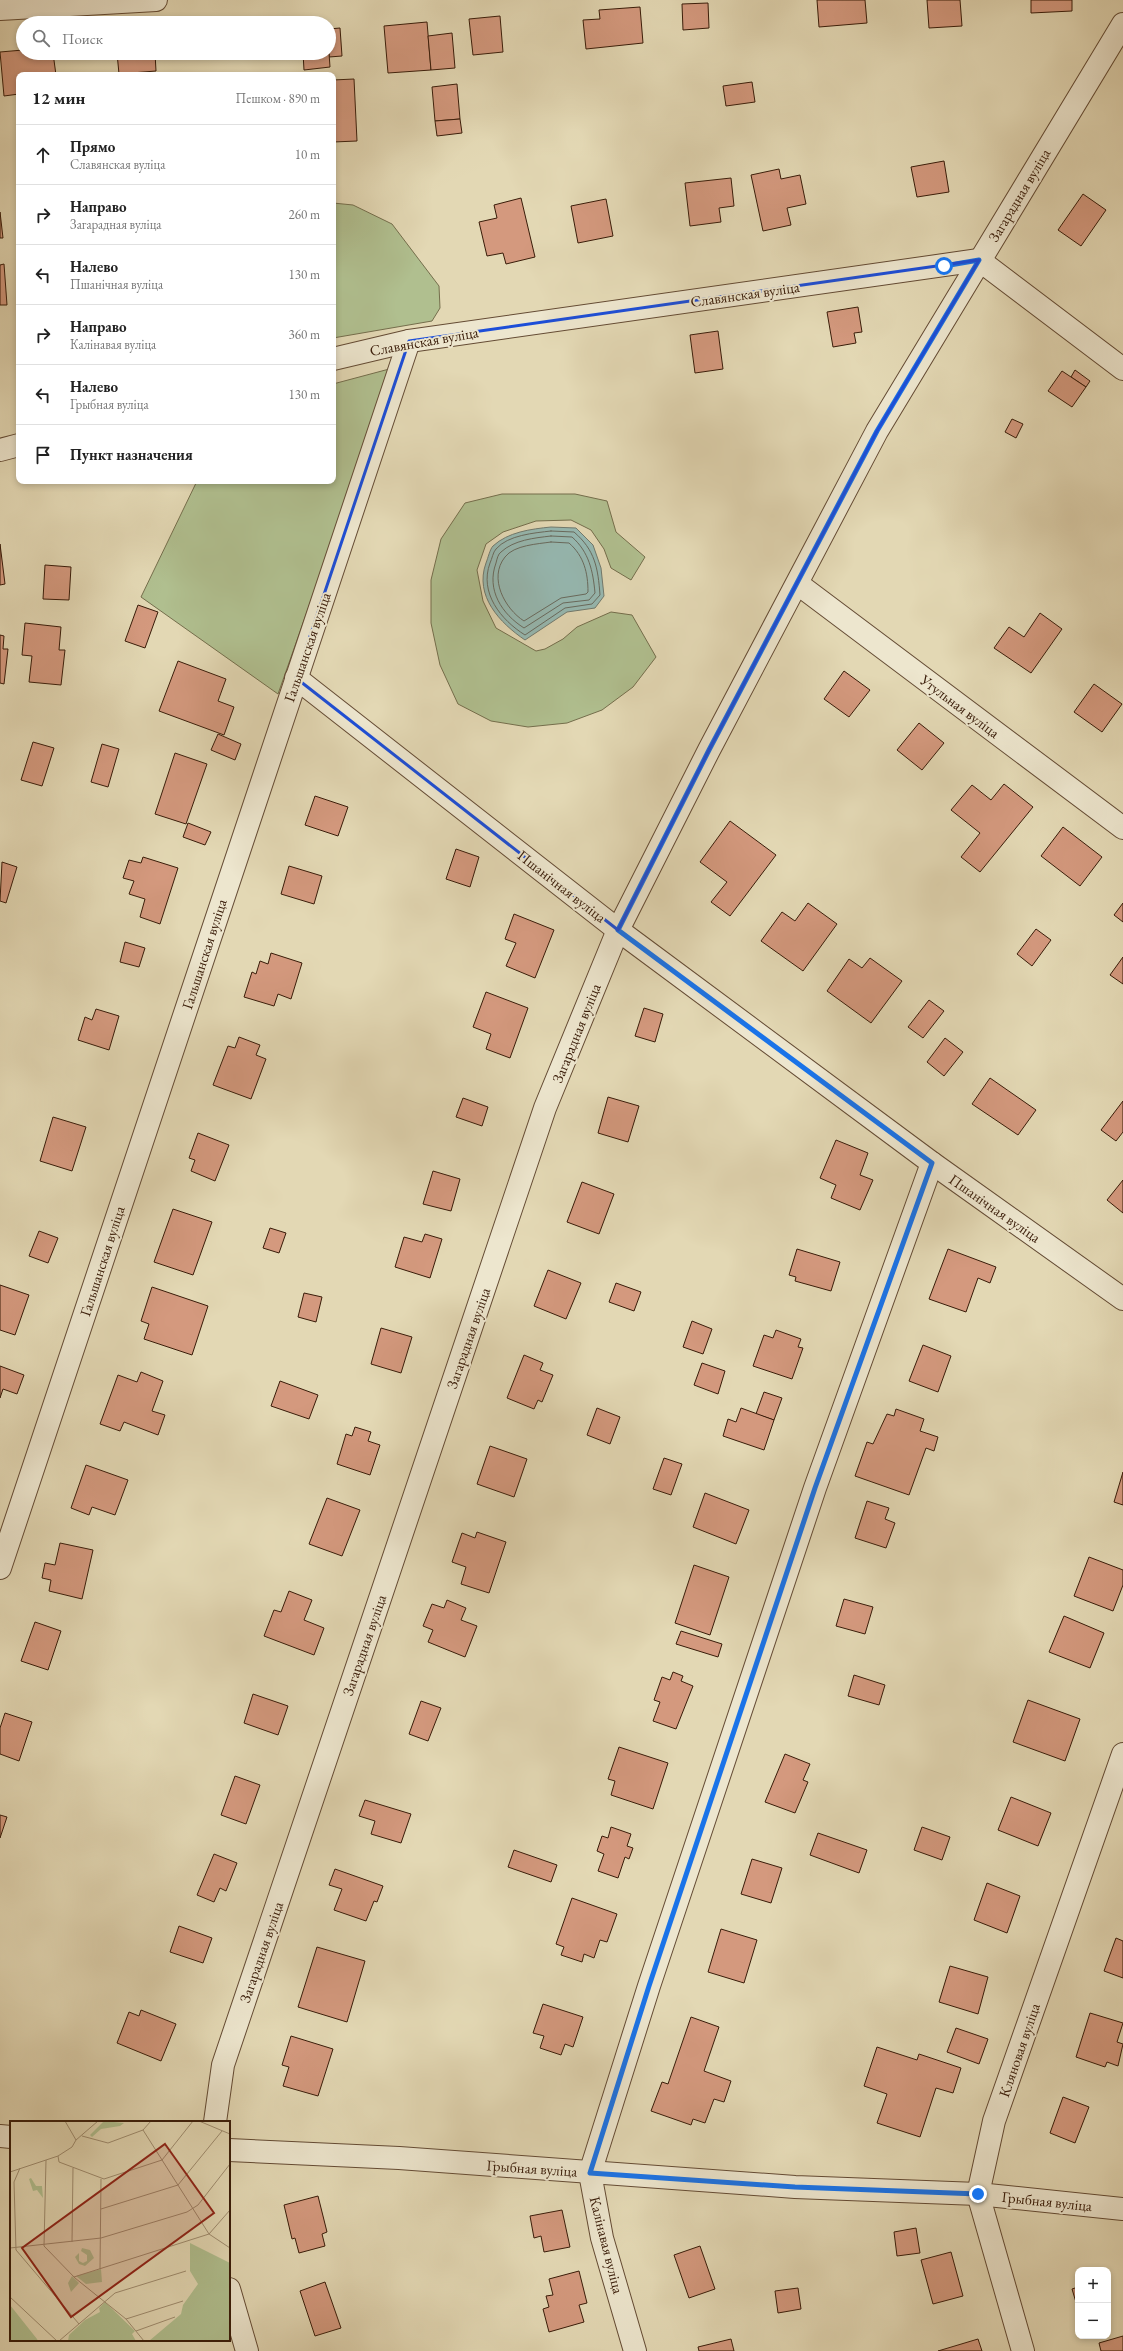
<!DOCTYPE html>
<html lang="ru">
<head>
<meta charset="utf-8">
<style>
	body { margin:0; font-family:"EB Garamond",serif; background:#f2f2f2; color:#222 }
	.controls { position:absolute; right:12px; bottom:12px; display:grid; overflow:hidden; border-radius:8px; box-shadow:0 2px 6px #0003 }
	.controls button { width:36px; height:36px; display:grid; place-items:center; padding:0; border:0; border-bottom:1px solid #e0e0e0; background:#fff; color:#222; font:20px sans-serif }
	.stop { position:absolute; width:12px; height:12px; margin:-9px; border:3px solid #1a73e8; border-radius:50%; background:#fff }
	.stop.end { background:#1a73e8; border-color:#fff; box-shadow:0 1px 4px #0008 }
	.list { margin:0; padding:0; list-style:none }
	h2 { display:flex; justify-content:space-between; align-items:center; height:52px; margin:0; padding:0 16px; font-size:17px }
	h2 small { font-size:13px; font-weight:400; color:#767676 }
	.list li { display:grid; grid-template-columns:26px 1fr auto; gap:12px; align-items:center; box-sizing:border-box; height:60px; padding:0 16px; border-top:1px solid #e0e0e0 }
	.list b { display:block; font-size:15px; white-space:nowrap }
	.list p { margin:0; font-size:13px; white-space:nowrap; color:#767676 }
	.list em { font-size:13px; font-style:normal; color:#767676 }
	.icon { flex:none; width:22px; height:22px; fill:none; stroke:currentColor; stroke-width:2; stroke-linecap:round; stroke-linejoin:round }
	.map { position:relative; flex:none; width:1123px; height:2351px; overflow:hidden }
	.search { position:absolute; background:#fff; box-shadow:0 2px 6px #0003; left:16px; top:16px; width:320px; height:44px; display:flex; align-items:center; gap:10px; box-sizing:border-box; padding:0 14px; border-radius:22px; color:#767676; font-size:15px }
	.panel { position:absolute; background:#fff; box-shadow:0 2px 6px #0003; left:16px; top:72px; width:320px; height:412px; border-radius:8px }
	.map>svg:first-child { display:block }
	.green { fill:#b0bf8f; stroke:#746e4c }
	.water { fill:#96b9b2; stroke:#717a6e }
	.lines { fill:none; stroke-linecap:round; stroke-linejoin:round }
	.shore { stroke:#686a5e; stroke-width:1 }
	.building { fill:#d4997e; stroke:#391c09 }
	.street-casing { stroke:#644b34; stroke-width:24 }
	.street { stroke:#ede6ce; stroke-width:22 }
	.route { stroke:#1a73e8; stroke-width:5 }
	.marked { fill:none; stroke:#1d4ed8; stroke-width:3; stroke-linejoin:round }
	.labels { text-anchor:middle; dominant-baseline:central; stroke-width:4; stroke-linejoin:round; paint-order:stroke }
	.street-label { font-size:15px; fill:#391c09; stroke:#ede6ce }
	.inset-road { fill:none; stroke:#9f8d70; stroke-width:1 }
	.view { fill:#8f2418; fill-opacity:0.15; stroke:#8f2418; stroke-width:2 }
	.inset-edge { fill:none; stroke:#391c09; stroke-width:2 }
</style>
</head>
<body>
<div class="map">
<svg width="1123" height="2351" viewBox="0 0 1123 2351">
	<rect width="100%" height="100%" fill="#e3d8b4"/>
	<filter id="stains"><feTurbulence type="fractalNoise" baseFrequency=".005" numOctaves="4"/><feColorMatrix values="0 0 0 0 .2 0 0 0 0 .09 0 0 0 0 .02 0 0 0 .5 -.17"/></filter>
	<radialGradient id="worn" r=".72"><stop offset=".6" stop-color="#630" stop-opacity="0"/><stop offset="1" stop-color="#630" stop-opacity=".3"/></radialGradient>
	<g class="green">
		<polygon points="333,203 353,205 392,224 439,286 440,308 432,321 333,338"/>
		<polygon points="393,368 278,694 141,597 197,481 333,481 333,384"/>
		<polygon points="502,494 575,494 607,501 616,532 645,557 631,580 611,568 604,549 591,530 571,520 536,521 503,532 486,544 477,570 483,601 496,628 536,651 545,649 563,639 577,627 611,612 632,615 656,657 633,687 602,710 567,723 528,727 491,721 458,704 440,665 431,623 431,580 441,539 465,503"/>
	</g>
	<path class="water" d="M551,527L576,528L593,545L601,568L604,596L595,608L567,612L525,640C500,623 474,596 486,563C488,558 490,549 493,546C508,532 531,529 551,527Z"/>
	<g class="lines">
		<g class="shore">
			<path d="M551,531L574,532C595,550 598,568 600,595L592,604L565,608L525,635C501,620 479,593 490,563C492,559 493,552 496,549C508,535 534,533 551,531Z"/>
			<path d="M551,536L572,537C589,552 593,571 595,593L589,600L563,603L524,628C502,614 486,590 496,563C497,559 498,554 501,552C514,540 534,538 551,536Z"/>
			<path d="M551,542L569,543C584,556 588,573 588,592L586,594L561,598L524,621C505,609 488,578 505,557C514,545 538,544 551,542Z"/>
		</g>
	</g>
	<g class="building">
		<polygon points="817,0 865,0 867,23 819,27"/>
		<polygon points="927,0 960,0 962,26 929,28"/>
		<polygon points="1031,0 1072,0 1072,11 1031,13"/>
		<polygon points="708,3 709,28 683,30 682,4"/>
		<polygon points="640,7 643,43 586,49 583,20 600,19 599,10"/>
		<polygon points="500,16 503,52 473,55 469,19"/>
		<polygon points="427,22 431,70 388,73 384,26"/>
		<polygon points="340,28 342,56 329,57 329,29"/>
		<polygon points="452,33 455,68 431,70 428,36"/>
		<polygon points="23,50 23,53 53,53 56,75 19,75 19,94 4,96 0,52"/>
		<polygon points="117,53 155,53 156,71 119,74"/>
		<polygon points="214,53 235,53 235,55 215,58"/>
		<polygon points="303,53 329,53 330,67 304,70"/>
		<polygon points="354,79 357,141 333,142 333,80"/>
		<polygon points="752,82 755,102 726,106 723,86"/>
		<polygon points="457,84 460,119 435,121 432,87"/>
		<polygon points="460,119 462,133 437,136 435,121"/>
		<polygon points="944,161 949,192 917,197 911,167"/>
		<polygon points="779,169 781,179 800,175 806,204 787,208 791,225 763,231 751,175"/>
		<polygon points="731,178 734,206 719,208 721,222 690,226 685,183"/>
		<polygon points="1083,194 1106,210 1081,246 1058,230"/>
		<polygon points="521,198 535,257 506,264 503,253 487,256 479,222 497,218 494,205"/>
		<polygon points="606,199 613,236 578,243 571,206"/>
		<polygon points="0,212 3,238 0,238"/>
		<polygon points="4,264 7,305 0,305 0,265"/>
		<polygon points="858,307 862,332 854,333 856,343 833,347 827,312"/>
		<polygon points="718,331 723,369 695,373 690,335"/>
		<polygon points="1075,370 1090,381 1086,387 1071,377"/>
		<polygon points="1062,371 1086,387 1072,407 1048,391"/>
		<polygon points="1012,419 1023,424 1016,438 1005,432"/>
		<polygon points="0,544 5,584 0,585"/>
		<polygon points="45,565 71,567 69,600 43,599"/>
		<polygon points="138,605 158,612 145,648 125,641"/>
		<polygon points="1040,613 1062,629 1031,673 994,648 1009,627 1024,637"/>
		<polygon points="25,623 61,627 59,650 65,650 61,685 29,682 32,656 22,655"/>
		<polygon points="0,635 4,636 3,649 8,649 4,684 0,683"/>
		<polygon points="178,661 226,679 218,701 234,707 224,735 159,711"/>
		<polygon points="844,671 870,690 849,717 824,699"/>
		<polygon points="1094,684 1122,704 1102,732 1074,712"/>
		<polygon points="919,723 944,743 922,770 897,750"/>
		<polygon points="218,734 241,744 235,760 211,750"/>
		<polygon points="33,742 54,748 42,786 21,780"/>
		<polygon points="102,744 119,749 108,787 91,782"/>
		<polygon points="175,753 207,764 186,824 155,814"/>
		<polygon points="1004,784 1033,807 980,872 961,857 980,833 951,810 972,785 991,800"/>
		<polygon points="315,796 348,807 338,836 305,825"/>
		<polygon points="730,821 776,855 730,916 711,902 727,882 700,862"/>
		<polygon points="188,823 211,832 205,845 183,837"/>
		<polygon points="1063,827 1102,857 1080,886 1041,856"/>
		<polygon points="456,849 479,857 470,887 446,879"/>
		<polygon points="143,857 178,868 160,924 140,917 145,899 129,894 134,881 123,878 129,860 141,863"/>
		<polygon points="2,862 17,867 6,903 0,901"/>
		<polygon points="289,866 322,876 314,904 281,894"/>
		<polygon points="808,903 837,924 803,971 761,941 782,912 795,921"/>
		<polygon points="1123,903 1123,922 1114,915"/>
		<polygon points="514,914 554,930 535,978 506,966 516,943 505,939"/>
		<polygon points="1036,929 1051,940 1032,966 1017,954"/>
		<polygon points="125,942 145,948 139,967 120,962"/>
		<polygon points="271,953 302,963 291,999 278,994 274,1006 244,997 252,972 256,974 260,961 268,964"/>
		<polygon points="1123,957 1123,984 1110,975"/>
		<polygon points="870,958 902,981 871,1023 827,991 849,959 862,968"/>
		<polygon points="486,992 528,1008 510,1058 486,1049 491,1034 473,1027"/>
		<polygon points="929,1000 944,1011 923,1038 908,1027"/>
		<polygon points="644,1008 663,1014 655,1042 635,1036"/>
		<polygon points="96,1009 119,1016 109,1050 78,1040 85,1017 92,1020"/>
		<polygon points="239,1037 260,1045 256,1055 266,1059 251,1099 213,1085 228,1046 235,1048"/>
		<polygon points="945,1038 963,1052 944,1076 927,1062"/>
		<polygon points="990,1078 1036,1110 1018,1135 972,1104"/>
		<polygon points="608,1097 639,1106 628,1142 598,1133"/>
		<polygon points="463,1098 488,1107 482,1126 456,1117"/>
		<polygon points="1123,1101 1123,1132 1116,1141 1101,1130"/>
		<polygon points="53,1117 86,1127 72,1171 40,1161"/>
		<polygon points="198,1133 229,1145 215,1181 191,1171 195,1160 189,1158"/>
		<polygon points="836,1140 868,1153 860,1175 873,1180 860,1210 831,1198 836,1185 820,1178"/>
		<polygon points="433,1171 460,1179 451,1211 423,1204"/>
		<polygon points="1123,1180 1123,1213 1107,1200"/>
		<polygon points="582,1182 614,1194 599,1234 567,1222"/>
		<polygon points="173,1209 212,1222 193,1275 154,1262"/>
		<polygon points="270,1228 286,1233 279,1253 263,1248"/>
		<polygon points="39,1231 58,1238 48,1263 29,1256"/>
		<polygon points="425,1234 442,1239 430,1278 395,1267 404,1237 422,1242"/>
		<polygon points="797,1249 840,1262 831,1291 795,1281 796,1277 789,1275"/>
		<polygon points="948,1249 996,1267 990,1283 978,1278 966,1312 929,1299"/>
		<polygon points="548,1270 581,1283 566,1319 534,1306"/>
		<polygon points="616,1283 641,1292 634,1311 609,1302"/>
		<polygon points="0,1285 29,1295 15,1335 0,1330"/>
		<polygon points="152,1287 208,1306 192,1355 144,1339 149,1324 141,1321"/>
		<polygon points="304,1293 322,1297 316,1322 298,1317"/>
		<polygon points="692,1321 712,1329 703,1354 683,1347"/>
		<polygon points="381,1328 412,1337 401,1373 371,1364"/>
		<polygon points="776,1330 801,1339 798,1347 803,1348 792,1379 753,1366 764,1335 773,1338"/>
		<polygon points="923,1345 951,1356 938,1392 909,1381"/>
		<polygon points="524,1355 543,1363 540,1370 553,1375 542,1402 538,1400 534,1409 507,1398"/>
		<polygon points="702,1363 725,1371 718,1394 694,1385"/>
		<polygon points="0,1366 24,1375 17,1394 3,1389 0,1398"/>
		<polygon points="141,1372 163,1381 152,1411 165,1415 158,1435 124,1422 120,1431 100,1424 118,1375 137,1382"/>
		<polygon points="280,1381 318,1395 309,1419 271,1406"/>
		<polygon points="764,1392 782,1398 774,1420 756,1414"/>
		<polygon points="597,1408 620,1417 610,1444 587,1435"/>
		<polygon points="741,1408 774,1420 764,1450 723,1436 728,1419 736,1422"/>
		<polygon points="896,1409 924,1419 920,1431 938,1437 934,1451 926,1448 909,1495 855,1476 867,1442 873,1444 887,1414 894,1416"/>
		<polygon points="355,1427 371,1432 368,1441 380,1445 370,1475 337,1464 346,1434 352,1436"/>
		<polygon points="490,1446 527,1459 514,1497 477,1484"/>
		<polygon points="664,1458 682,1464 671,1495 653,1489"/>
		<polygon points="86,1465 128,1480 115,1515 92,1507 89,1515 71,1508"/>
		<polygon points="1123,1472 1123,1505 1114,1502"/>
		<polygon points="705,1493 749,1510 736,1544 693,1527"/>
		<polygon points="327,1498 360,1510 342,1556 309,1544"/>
		<polygon points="867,1501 889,1508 885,1519 895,1523 886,1548 855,1538"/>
		<polygon points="477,1532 506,1542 489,1593 461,1584 466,1567 452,1562 462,1533 475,1538"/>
		<polygon points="60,1543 93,1550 82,1599 49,1591 51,1580 42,1578 45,1563 55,1565"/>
		<polygon points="1089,1557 1123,1570 1123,1585 1113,1611 1074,1596"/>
		<polygon points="694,1565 729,1577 710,1635 675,1623"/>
		<polygon points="289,1591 312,1600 304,1620 324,1628 314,1655 264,1636 274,1610 281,1612"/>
		<polygon points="844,1599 873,1607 865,1634 836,1626"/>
		<polygon points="447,1600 466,1608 461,1620 477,1626 465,1657 428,1642 433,1630 423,1626 432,1604 444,1608"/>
		<polygon points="1064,1616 1104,1633 1090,1668 1049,1652"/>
		<polygon points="35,1622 61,1631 48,1670 21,1661"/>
		<polygon points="681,1631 722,1644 718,1657 676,1644"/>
		<polygon points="673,1672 683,1676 681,1681 693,1686 676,1729 653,1721 660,1702 654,1700 662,1677 670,1680"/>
		<polygon points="854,1675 885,1685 879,1705 848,1696"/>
		<polygon points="253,1694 288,1706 278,1735 244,1723"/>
		<polygon points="1028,1700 1080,1719 1065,1761 1013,1742"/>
		<polygon points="421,1701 441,1708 428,1741 409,1734"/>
		<polygon points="5,1713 32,1722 19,1761 0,1754 0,1728"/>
		<polygon points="619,1747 668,1763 653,1809 611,1795 615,1781 608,1779"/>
		<polygon points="785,1754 810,1764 803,1780 808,1782 795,1813 765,1802"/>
		<polygon points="235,1776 260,1785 246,1824 221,1815"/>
		<polygon points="1011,1797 1051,1813 1038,1846 998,1830"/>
		<polygon points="365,1800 411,1814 401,1843 371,1834 375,1821 359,1816"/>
		<polygon points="0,1815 7,1817 0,1838"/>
		<polygon points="611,1827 631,1834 627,1846 633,1848 629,1859 625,1857 618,1878 598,1871 604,1854 597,1851 602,1836 608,1838"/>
		<polygon points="922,1827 950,1837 942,1860 914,1850"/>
		<polygon points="818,1833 867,1850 859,1873 810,1855"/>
		<polygon points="514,1850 557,1865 551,1882 508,1867"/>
		<polygon points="214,1854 237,1863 226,1891 220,1888 214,1902 197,1895"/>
		<polygon points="752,1859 782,1868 771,1903 741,1894"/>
		<polygon points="335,1869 383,1886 377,1902 374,1901 366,1921 334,1910 342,1889 329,1885"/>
		<polygon points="987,1883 1020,1896 1007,1933 974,1920"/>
		<polygon points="572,1898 617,1914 607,1942 600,1940 594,1958 584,1954 582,1962 561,1955 564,1947 556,1944"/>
		<polygon points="179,1926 212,1938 203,1963 170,1952"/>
		<polygon points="721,1929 757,1940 744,1983 708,1972"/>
		<polygon points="1116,1938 1123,1941 1123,1978 1104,1971"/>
		<polygon points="317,1947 365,1961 347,2022 298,2007"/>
		<polygon points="950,1966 988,1977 978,2014 939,2002"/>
		<polygon points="543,2004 583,2017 573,2047 565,2044 561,2055 540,2048 544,2036 533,2033"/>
		<polygon points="141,2010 176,2024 161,2061 117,2043 129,2012 139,2016"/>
		<polygon points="1090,2013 1123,2023 1117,2042 1123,2044 1118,2066 1107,2062 1105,2067 1076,2057"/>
		<polygon points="691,2017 719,2027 704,2071 731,2081 724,2102 714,2099 705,2123 693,2119 691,2125 651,2111 662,2082 668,2084"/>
		<polygon points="956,2028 988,2039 979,2064 947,2052"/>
		<polygon points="291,2036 333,2049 318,2096 283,2086 289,2067 282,2065"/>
		<polygon points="877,2047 917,2060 919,2054 961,2068 953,2093 936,2088 920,2137 877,2123 887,2094 864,2086"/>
		<polygon points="1063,2097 1089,2107 1075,2143 1050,2133"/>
		<polygon points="318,2196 327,2232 322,2234 325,2246 299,2253 295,2238 292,2239 284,2205"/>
		<polygon points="562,2210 570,2247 544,2252 541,2236 534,2238 530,2216"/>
		<polygon points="916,2228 920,2253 897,2256 894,2232"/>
		<polygon points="700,2246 715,2289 689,2298 674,2255"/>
		<polygon points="951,2252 963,2296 933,2304 921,2260"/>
		<polygon points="579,2271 587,2303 579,2305 584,2322 549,2332 543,2309 549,2307 546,2296 553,2295 549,2279"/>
		<polygon points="325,2282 341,2328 315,2336 300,2291"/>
		<polygon points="1078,2287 1078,2309 1072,2289"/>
		<polygon points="798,2288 801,2309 778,2313 775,2291"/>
		<polygon points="1123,2336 1123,2351 1101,2351 1099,2343"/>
		<polygon points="731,2339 734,2351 699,2351 698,2347"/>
		<polygon points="978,2339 982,2351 938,2351"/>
	</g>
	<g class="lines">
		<g class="street-casing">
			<g id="street">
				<polyline points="0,9 156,0"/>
				<polyline points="333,359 409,341 979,260 1123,369"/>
				<polyline points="0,450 19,445"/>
				<polyline points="798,584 1123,828"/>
				<polyline points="296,678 618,930 932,1163 1123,1299"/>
				<polyline points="0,1568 409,341"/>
				<polyline points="215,2122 223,2065 545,1108 618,930 709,750 877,431 1123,24"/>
				<polyline points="0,2136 11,2137"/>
				<polyline points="229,2150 399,2158 795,2187 978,2194 1123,2209"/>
				<polyline points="229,2289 247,2351"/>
				<polyline points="635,2351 602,2238 590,2173 649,1986 815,1488 932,1163"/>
				<polyline points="1023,2351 978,2194 994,2121 1123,1754"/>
			</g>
		</g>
		<use href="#street" class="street"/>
	</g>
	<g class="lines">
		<polyline class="route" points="944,266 979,260 877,431 709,750 618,930 932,1163 815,1488 649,1986 590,2173 795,2187 978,2194"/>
	</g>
	<path class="marked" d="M979,260L877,431L709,750L618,930L296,678L409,341Z"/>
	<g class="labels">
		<g class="street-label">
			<text transform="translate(1019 195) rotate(-59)">Загарадная вуліца</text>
			<text transform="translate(745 294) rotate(-8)">Славянская вуліца</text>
			<text transform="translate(424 341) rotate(-10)">Славянская вуліца</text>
			<text transform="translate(307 647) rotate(-71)">Гальшанская вуліца</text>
			<text transform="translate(960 706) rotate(37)">Утульная вуліца</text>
			<text transform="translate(562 886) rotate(38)">Пшанічная вуліца</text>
			<text transform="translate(204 954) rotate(-72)">Гальшанская вуліца</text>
			<text transform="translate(576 1033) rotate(-68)">Загарадная вуліца</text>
			<text transform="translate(995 1208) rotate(35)">Пшанічная вуліца</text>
			<text transform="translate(102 1261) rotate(-72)">Гальшанская вуліца</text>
			<text transform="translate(468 1338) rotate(-71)">Загарадная вуліца</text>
			<text transform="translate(364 1645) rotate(-71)">Загарадная вуліца</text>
			<text transform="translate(261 1952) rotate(-71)">Загарадная вуліца</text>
			<text transform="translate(1019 2050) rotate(-71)">Кляновая вуліца</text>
			<text transform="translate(532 2168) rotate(4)">Грыбная вуліца</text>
			<text transform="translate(1047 2201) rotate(6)">Грыбная вуліца</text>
			<text transform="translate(607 2245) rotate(76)">Калінавая вуліца</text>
		</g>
	</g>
	<g transform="translate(10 2121)">
		<rect width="220" height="220" fill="#e3d8b4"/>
		<path d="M94,0L114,2L110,5L91,8L82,16L80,14ZM21,57L26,65H32L33,77L27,69L23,70L19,58ZM180,122L220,142V220H139L171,193L173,184L188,163L180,150ZM72,127L80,129L84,137L75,145L69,143L65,136L69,132V140L73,142L77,140V134L71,130ZM91,148L92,161L76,163L66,155ZM62,155L69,162L61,171L58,162ZM95,181L125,210L122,213L126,220H58L59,214L75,199L90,191L89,187ZM0,184L27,218L28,220H0Z" fill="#b0bf8f"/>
		<path class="inset-road" d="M55,0L66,19M189,0L220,13M133,9L199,113L220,127M72,15L98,22L133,9L141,0M48,35L49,41L94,58L152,39L183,0M36,39L34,125L65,157L116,198L134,220M10,47L4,61L6,129L69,203M0,51L48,35L62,26L66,19L88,0M91,88L168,64L212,10M62,121L63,47M0,127L91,117L177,91L188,84L220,43M90,148L91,58M64,156L199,113L220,89M0,176L47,220M116,198L173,180M126,210L165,196M49,220L105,172L176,150"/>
		<path class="view" d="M155,23L204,92L61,196L12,127Z"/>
		<rect width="220" height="220" class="inset-edge"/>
	</g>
	<rect width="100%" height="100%" filter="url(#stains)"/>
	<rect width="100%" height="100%" fill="url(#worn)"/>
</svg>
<div class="controls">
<button>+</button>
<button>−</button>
</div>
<div class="stop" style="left:944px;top:266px"></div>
<div class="stop end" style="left:978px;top:2194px"></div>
<div class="search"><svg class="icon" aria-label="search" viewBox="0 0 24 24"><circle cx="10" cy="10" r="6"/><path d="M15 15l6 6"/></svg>Поиск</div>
<section class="panel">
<h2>12 мин<small>Пешком · 890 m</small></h2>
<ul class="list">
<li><svg class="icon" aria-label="ahead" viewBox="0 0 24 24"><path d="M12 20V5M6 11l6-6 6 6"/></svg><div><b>Прямо</b><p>Славянская вуліца</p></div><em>10 m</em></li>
<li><svg class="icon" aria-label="right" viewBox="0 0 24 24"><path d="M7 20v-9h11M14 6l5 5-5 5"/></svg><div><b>Направо</b><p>Загарадная вуліца</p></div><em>260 m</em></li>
<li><svg class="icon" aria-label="left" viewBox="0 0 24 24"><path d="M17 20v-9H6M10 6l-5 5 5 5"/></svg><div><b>Налево</b><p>Пшанічная вуліца</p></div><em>130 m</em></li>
<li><svg class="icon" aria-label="right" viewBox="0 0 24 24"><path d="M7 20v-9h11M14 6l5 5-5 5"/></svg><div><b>Направо</b><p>Калінавая вуліца</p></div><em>360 m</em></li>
<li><svg class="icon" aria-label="left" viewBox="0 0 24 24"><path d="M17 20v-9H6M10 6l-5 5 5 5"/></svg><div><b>Налево</b><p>Грыбная вуліца</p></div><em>130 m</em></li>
<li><svg class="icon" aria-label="arrive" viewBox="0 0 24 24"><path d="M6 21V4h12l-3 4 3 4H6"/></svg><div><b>Пункт назначения</b></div></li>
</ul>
</section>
</div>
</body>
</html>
